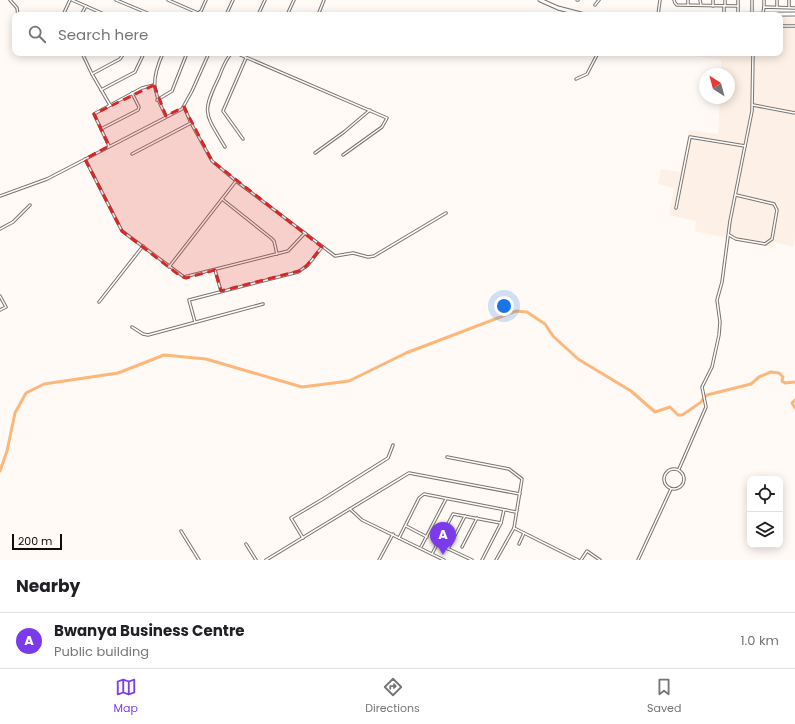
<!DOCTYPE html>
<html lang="en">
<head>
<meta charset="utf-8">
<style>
	body { margin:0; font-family:Poppins,sans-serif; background:#f2f2f2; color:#202124 }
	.controls { position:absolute; right:12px; bottom:12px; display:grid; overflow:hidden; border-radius:8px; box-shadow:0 2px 10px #0003 }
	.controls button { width:36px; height:36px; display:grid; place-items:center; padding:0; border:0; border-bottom:1px solid #e0e0e0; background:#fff; color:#202124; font:20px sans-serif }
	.compass { position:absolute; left:699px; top:68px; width:36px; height:36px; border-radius:50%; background:#fff; box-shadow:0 2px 10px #0003; rotate:324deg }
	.scale { position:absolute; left:12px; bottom:10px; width:50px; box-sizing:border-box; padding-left:4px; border:2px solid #0f0d0b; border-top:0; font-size:11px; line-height:14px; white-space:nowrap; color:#0f0d0b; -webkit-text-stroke:3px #fffaf6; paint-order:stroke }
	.you { position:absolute; left:504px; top:306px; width:14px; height:14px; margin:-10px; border:3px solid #fff; border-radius:50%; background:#1a73e8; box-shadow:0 0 0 6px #1a73e833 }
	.badge { display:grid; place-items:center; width:26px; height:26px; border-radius:50%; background:#7c3aed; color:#fff; font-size:13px; font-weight:700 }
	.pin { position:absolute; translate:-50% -33px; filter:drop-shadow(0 1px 2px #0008) }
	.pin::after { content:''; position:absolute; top:21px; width:14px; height:12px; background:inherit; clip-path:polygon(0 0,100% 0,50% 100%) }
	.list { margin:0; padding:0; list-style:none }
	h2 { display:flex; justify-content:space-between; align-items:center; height:52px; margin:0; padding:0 16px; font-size:17px }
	h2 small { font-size:13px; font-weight:400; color:#757577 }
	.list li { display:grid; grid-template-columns:26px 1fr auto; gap:12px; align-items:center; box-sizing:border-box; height:56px; padding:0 16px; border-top:1px solid #e0e0e0 }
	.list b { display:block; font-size:15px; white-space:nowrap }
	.list p { margin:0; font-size:13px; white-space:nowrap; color:#757577 }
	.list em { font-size:13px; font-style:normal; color:#757577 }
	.icon { flex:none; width:22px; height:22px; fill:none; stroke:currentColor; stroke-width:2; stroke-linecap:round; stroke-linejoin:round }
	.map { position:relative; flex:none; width:795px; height:560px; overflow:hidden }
	.search { position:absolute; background:#fff; box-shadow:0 2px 10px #0003; left:12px; right:12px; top:12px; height:44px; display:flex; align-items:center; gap:10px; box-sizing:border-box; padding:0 14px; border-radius:8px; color:#757577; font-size:15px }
	.sheet { height:108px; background:#fff }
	nav { display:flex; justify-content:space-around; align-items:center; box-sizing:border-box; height:56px; border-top:1px solid #e0e0e0; background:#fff; font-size:11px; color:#757577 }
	nav a { display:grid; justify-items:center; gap:2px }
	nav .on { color:#7c3aed }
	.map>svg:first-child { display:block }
	.built { fill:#fdf0e6 }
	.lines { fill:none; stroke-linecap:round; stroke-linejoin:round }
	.river { stroke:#fcb77a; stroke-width:3 }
	.minor-casing { stroke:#79746f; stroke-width:3.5 }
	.secondary-casing { stroke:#79746f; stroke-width:5 }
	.minor { stroke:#fff; stroke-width:1.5 }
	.secondary { stroke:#fff; stroke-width:3 }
	.marked { fill:#d62828; fill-opacity:0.2; stroke:#d62828; stroke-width:3; stroke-dasharray:8 5; stroke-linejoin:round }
</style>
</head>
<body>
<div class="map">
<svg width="795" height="560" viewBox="0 0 795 560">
	<rect width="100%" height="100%" fill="#fffaf6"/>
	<polygon class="built" points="780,17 795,18 795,239 793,247 774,242 773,248 695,231 696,221 669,215 674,188 658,184 661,169 680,172 689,130 718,134 720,98 729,98 729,74 721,74 721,60 675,53 780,53"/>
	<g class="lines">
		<g class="river">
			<polyline points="795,400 792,403 795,408"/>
			<path d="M0,471L7,451L15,413L26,393L44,384L118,373L164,355L206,359L302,387L349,381L406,353L516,311L527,312L545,324L553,336L578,359L631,391L655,412L670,407L678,415H682C684,414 700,403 701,402C703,399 703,398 707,395L751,384L759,377L771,372L779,373L783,377L782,381L785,383L795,382"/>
		</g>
		<g class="minor-casing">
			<g id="minor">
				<polyline points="10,0 17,8 18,15"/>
				<polyline points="72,0 106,15"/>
				<polyline points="116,0 152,15"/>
				<polyline points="168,0 198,13 201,11 206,0"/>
				<polyline points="577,0 578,0"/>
				<polyline points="674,0 675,3 677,5 738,6 738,13"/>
				<polyline points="700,0 701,5"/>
				<polyline points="738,0 738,6"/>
				<polyline points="752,0 752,14"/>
				<polyline points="595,5 599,0"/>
				<polyline points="688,5 688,0"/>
				<polyline points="713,6 713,0"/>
				<polyline points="724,6 724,13"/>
				<polyline points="725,6 725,0"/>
				<polyline points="764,7 764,0"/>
				<polyline points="777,7 777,0"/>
				<polyline points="789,7 789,0"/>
				<polyline points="763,13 764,7 795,8"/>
				<polyline points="63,15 70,0"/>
				<polyline points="81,15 86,6"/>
				<polyline points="226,15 233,0"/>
				<polyline points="258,15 265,0"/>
				<polyline points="287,15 294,0"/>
				<polyline points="318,15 324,0"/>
				<polyline points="658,15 660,0"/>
				<polyline points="780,26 795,26"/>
				<polyline points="82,53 92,74 110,105"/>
				<path d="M163,53C151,80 152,90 166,116"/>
				<polyline points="236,53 387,118 382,127 343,155"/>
				<polyline points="298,53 301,53"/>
				<polyline points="92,74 120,59 124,53"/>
				<polyline points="576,79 587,74 598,53"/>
				<polyline points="101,90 135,72 144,53"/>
				<polyline points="157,100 172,91 187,53"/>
				<polyline points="753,105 795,113"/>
				<polyline points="184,107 191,123 212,161 236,181 335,256 353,253 368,257 374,256 446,213"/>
				<polyline points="101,129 138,110 139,107 132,93"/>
				<polyline points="243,139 223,111 246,58"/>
				<polyline points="109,146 94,114 142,88 154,85"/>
				<path d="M225,147C205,113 201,114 219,77C222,69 226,58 232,53"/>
				<polyline points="315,153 344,132 370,110"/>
				<polyline points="132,154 191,123"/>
				<polyline points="85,159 122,231 184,277 288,251 305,233"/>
				<polyline points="0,196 47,179 182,109 192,91 209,53"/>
				<polyline points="222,199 271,238 274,241 277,254"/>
				<polyline points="676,208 690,137 745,146"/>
				<polyline points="0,229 13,222 30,205"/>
				<polyline points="729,235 736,239 765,244 772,239 777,210 774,204 736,195"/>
				<polyline points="169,267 236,181"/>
				<polyline points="215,270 221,291"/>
				<polyline points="0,296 6,307 0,310"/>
				<polyline points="99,302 143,246"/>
				<polyline points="195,322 189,300 298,272 308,265 322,247"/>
				<polyline points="132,327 143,334 148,335 263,304"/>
				<polyline points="447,457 509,469 522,479 514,528 496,560"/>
				<circle cx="674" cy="479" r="10"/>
				<polyline points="679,469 706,407 702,387 712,367 719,335 720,322 717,300 722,282 730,221 752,111 753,53"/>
				<polyline points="350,509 362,520 444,560"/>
				<polyline points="406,526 427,537"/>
				<polyline points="514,528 578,560"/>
				<polyline points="181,531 199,560"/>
				<polyline points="303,538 291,518 323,499 388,458 393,445"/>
				<polyline points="399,538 419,498 424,494 516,512"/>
				<polyline points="246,544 256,560"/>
				<polyline points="438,544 472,560"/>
				<polyline points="519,544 524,533"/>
				<polyline points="421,547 446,499"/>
				<polyline points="462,547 477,518"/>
				<polyline points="448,549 465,516"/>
				<polyline points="432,554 453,514 501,523"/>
				<polyline points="266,560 409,473 520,494"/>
				<polyline points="379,560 393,534"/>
				<polyline points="482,560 501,523 504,510"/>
				<polyline points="581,560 587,551 600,560"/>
				<polyline points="638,560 671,489"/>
			</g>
		</g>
		<g class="secondary-casing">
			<g id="secondary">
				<polyline points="540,0 558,8 585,15"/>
				<polyline points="675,15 795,14"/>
			</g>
		</g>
		<use href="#minor" class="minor"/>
		<use href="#secondary" class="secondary"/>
	</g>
	<path class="marked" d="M154,85L166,116L184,107L212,161L322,247L303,270L221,291L215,270L186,278L179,275L122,231L85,159L109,146L94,114Z"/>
</svg>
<div class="controls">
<button><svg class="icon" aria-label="locate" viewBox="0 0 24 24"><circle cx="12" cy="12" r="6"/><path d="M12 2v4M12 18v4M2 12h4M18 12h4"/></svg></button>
<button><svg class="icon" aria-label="layers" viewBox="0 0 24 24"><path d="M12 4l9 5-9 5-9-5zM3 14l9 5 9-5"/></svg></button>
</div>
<svg class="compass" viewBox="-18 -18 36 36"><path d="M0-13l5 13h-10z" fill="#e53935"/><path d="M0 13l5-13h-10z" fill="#757577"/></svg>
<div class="scale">200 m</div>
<div class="you"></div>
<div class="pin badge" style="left:443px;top:555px">A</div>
<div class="search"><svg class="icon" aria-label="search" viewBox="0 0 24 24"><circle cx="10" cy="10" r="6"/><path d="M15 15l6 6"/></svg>Search here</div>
</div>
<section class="sheet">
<h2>Nearby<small></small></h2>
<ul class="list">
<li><span class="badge">A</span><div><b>Bwanya Business Centre</b><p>Public building</p></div><em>1.0 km</em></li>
</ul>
</section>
<nav>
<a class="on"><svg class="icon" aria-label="map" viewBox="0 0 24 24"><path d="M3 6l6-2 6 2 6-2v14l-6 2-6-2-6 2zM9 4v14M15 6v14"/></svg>Map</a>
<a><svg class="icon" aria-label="directions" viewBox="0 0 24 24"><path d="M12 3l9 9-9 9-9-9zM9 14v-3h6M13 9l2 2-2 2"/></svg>Directions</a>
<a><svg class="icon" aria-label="saved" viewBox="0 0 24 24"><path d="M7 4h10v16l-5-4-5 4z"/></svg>Saved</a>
</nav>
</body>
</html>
